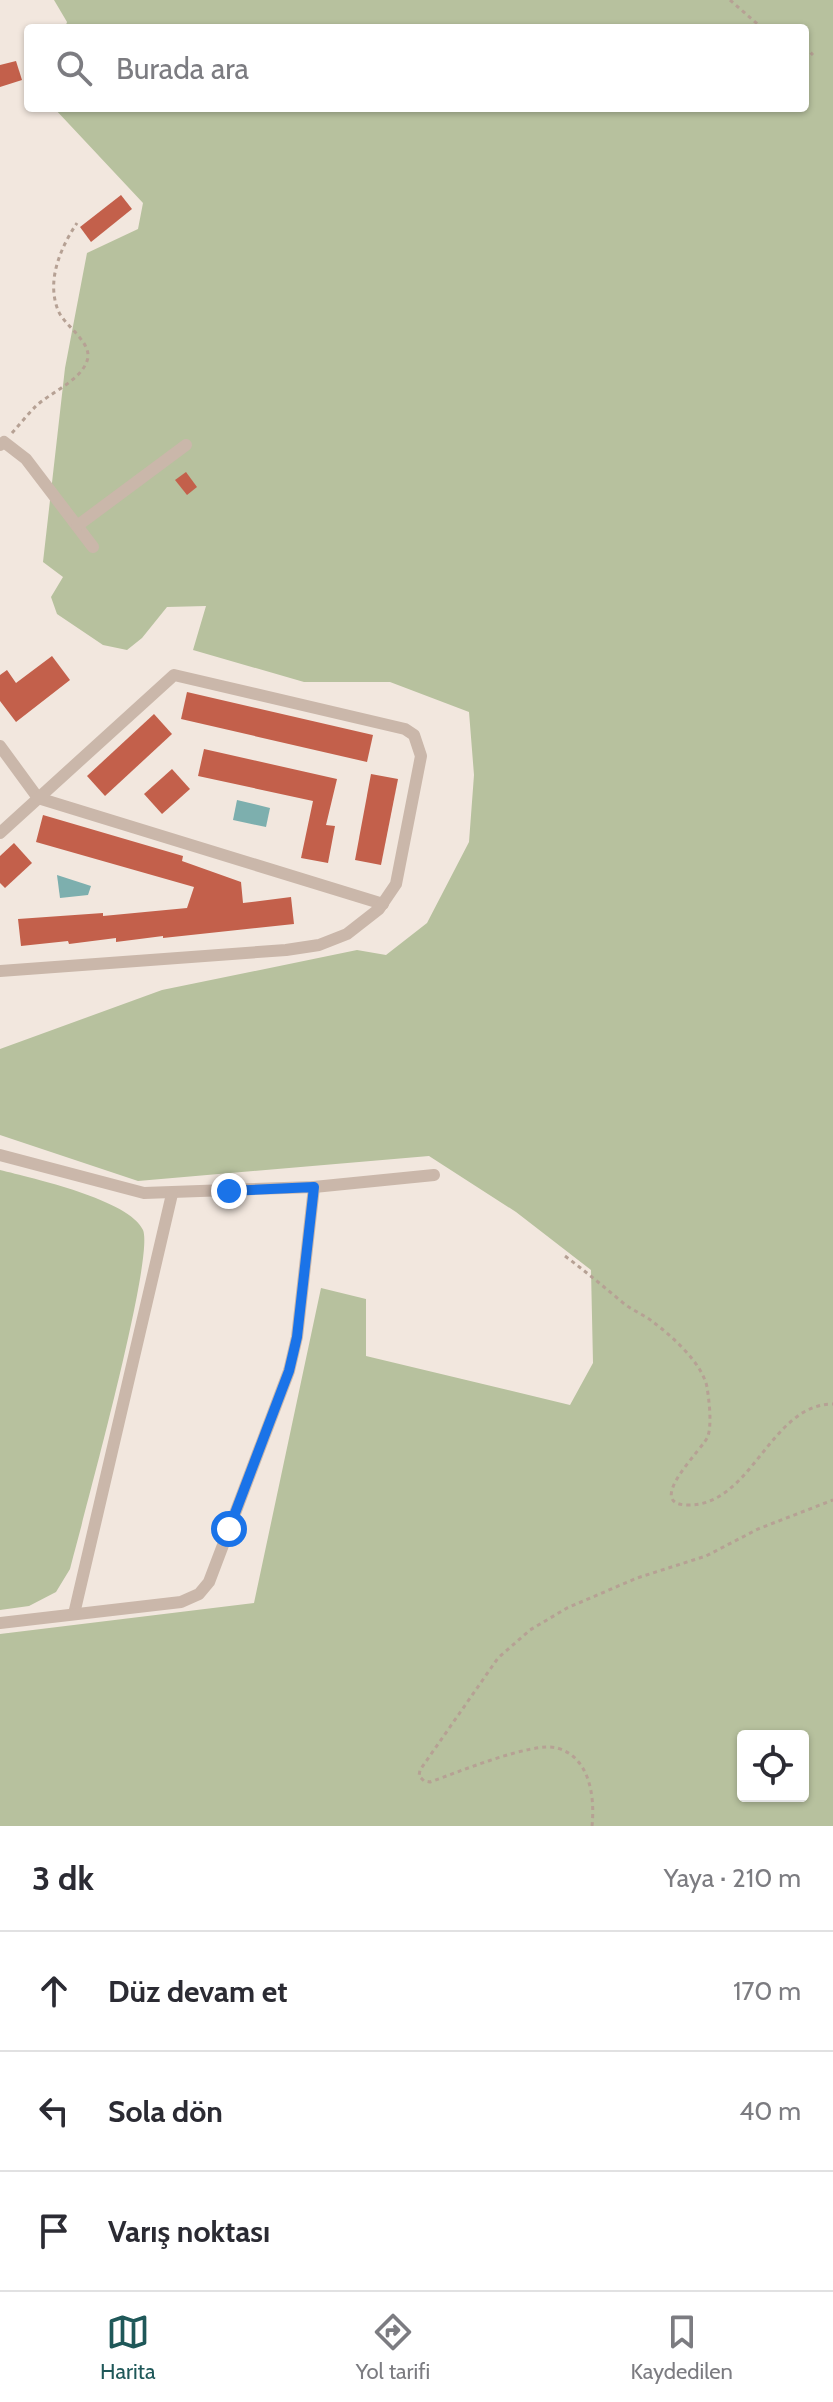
<!DOCTYPE html>
<html lang="tr">
<head>
<meta charset="utf-8">
<style>
	body { margin:0; font-family:Cabin,sans-serif; background:#f7f7f7; color:#2b2b33 }
	.controls { position:absolute; right:24px; bottom:24px; display:grid; overflow:hidden; border-radius:8px; box-shadow:0 2px 6px #0004 }
	.controls button { width:72px; height:72px; display:grid; place-items:center; padding:0; border:0; border-bottom:2px solid #e1e1e2; background:#fff; color:#2b2b33; font:40px sans-serif }
	.stop { position:absolute; width:24px; height:24px; margin:-18px; border:6px solid #1a73e8; border-radius:50%; background:#fff }
	.stop.end { background:#1a73e8; border-color:#fff; box-shadow:0 2px 8px #0008 }
	.list { margin:0; padding:0; list-style:none }
	h2 { display:flex; justify-content:space-between; align-items:center; height:104px; margin:0; padding:0 32px; font-size:34px }
	h2 small { font-size:26px; font-weight:400; color:#7c7c81 }
	.list li { display:grid; grid-template-columns:52px 1fr auto; gap:24px; align-items:center; box-sizing:border-box; height:120px; padding:0 32px; border-top:2px solid #e1e1e2 }
	.list b { display:block; font-size:30px; white-space:nowrap }
	.list em { font-size:26px; font-style:normal; color:#7c7c81 }
	.icon { flex:none; width:44px; height:44px; fill:none; stroke:currentColor; stroke-width:2; stroke-linecap:round; stroke-linejoin:round }
	.map { position:relative; flex:none; width:833px; height:1826px; overflow:hidden }
	.search { position:absolute; background:#fff; box-shadow:0 2px 6px #0004; left:24px; right:24px; top:24px; height:88px; display:flex; align-items:center; gap:20px; box-sizing:border-box; padding:0 28px; border-radius:8px; color:#7c7c81; font-size:30px }
	.sheet { height:464px; background:#fff }
	nav { display:flex; justify-content:space-around; align-items:center; box-sizing:border-box; height:112px; border-top:2px solid #e1e1e2; background:#fff; font-size:22px; color:#7c7c81 }
	nav a { display:grid; justify-items:center; gap:4px }
	nav .on { color:#1f5859 }
	.map>svg:first-child { display:block }
	.green { fill:#b7c19e; fill-rule:evenodd }
	.water { fill:#7dafae }
	.building { fill:#c3604b }
	.lines { fill:none; stroke-linecap:round; stroke-linejoin:round }
	.path { stroke:#b6a194; stroke-width:3; stroke-dasharray:4 4; stroke-linecap:butt }
	.minor { stroke:#cab7aa; stroke-width:12 }
	.route { stroke:#1a73e8; stroke-width:10 }
</style>
</head>
<body>
<div class="map">
<svg width="833" height="1826" viewBox="0 0 833 1826">
	<rect width="100%" height="100%" fill="#f2e7de"/>
	<g class="green">
		<path d="M54,0H833V1826H0V1634L254,1603L321,1288L366,1299V1356L570,1405L593,1363L591,1270L516,1212L429,1156L138,1181L0,1135V1049L162,990L357,950L386,955L427,923L469,842L474,775L469,712L390,682H304L193,650L206,606L167,607L142,638L127,650L103,645L57,614L51,597L63,577L43,562L65,368L87,253L138,229L143,203L54,108H805V28H65L67,22ZM743,1736H803V1796H743Z"/>
		<path d="M0,1170C32,1178 130,1200 143,1230C155,1258 82,1522 70,1569L56,1592L29,1606L0,1610Z"/>
	</g>
	<g class="water">
		<polygon points="237,800 270,808 266,827 233,820"/>
		<polygon points="57,875 91,886 88,895 60,898"/>
	</g>
	<g class="building">
		<polygon points="16,61 22,80 0,87 0,65"/>
		<polygon points="121,195 132,209 91,242 80,227"/>
		<polygon points="186,472 197,487 187,495 175,480"/>
		<polygon points="52,656 70,680 16,722 0,701 0,675 7,670 16,683"/>
		<polygon points="187,692 373,735 367,762 181,719"/>
		<polygon points="154,714 172,734 105,796 87,776"/>
		<polygon points="204,749 337,779 326,825 335,826 328,863 301,858 313,801 198,776"/>
		<polygon points="172,769 190,789 162,814 144,794"/>
		<polygon points="371,774 398,779 381,865 355,860"/>
		<polygon points="43,815 183,856 182,861 241,882 243,903 291,897 294,924 163,938 163,936 116,942 116,938 69,944 68,941 21,946 18,919 103,913 103,916 187,908 194,887 36,842"/>
		<polygon points="14,843 32,863 5,888 0,883 0,856"/>
	</g>
	<g class="lines">
		<g class="path">
			<polyline points="730,0 762,28"/>
			<polyline points="805,47 813,55"/>
			<path d="M12,433C20,424 28,414 36,406C51,392 80,381 87,361C94,343 64,326 58,310C46,280 61,247 77,223"/>
			<path d="M565,1256C585,1271 603,1286 622,1302C631,1310 643,1314 653,1322C672,1336 702,1363 707,1387C709,1400 712,1423 708,1436C705,1447 642,1505 688,1505C752,1506 770,1404 833,1404"/>
			<path d="M592,1826C595,1797 590,1757 557,1748C533,1741 456,1773 430,1782L424,1781L419,1776L420,1770L498,1658L530,1630L567,1608L637,1578L706,1556L758,1529L833,1500"/>
		</g>
		<g class="minor">
			<polyline points="0,445 4,442 26,459 93,547"/>
			<polyline points="77,526 186,445"/>
			<polyline points="0,746 38,798 383,904"/>
			<polyline points="0,833 174,675 405,729 414,735 421,756 396,884 379,909 347,934 319,945 286,950 0,971"/>
			<polyline points="0,1155 144,1193 314,1187 434,1175"/>
			<polyline points="74,1614 172,1194"/>
			<polyline points="0,1623 181,1602 199,1594 209,1582 289,1371 297,1337 314,1187"/>
		</g>
	</g>
	<g class="lines">
		<polyline class="route" points="229,1191 314,1187 297,1337 289,1371 229,1529"/>
	</g>
</svg>
<div class="controls">
<button><svg class="icon" aria-label="locate" viewBox="0 0 24 24"><circle cx="12" cy="12" r="6"/><path d="M12 2v4M12 18v4M2 12h4M18 12h4"/></svg></button>
</div>
<div class="stop" style="left:229px;top:1529px"></div>
<div class="stop end" style="left:229px;top:1191px"></div>
<div class="search"><svg class="icon" aria-label="search" viewBox="0 0 24 24"><circle cx="10" cy="10" r="6"/><path d="M15 15l6 6"/></svg>Burada ara</div>
</div>
<section class="sheet">
<h2>3 dk<small>Yaya · 210 m</small></h2>
<ul class="list">
<li><svg class="icon" aria-label="ahead" viewBox="0 0 24 24"><path d="M12 20V5M6 11l6-6 6 6"/></svg><div><b>Düz devam et</b></div><em>170 m</em></li>
<li><svg class="icon" aria-label="left" viewBox="0 0 24 24"><path d="M17 20v-9H6M10 6l-5 5 5 5"/></svg><div><b>Sola dön</b></div><em>40 m</em></li>
<li><svg class="icon" aria-label="arrive" viewBox="0 0 24 24"><path d="M6 21V4h12l-3 4 3 4H6"/></svg><div><b>Varış noktası</b></div></li>
</ul>
</section>
<nav>
<a class="on"><svg class="icon" aria-label="map" viewBox="0 0 24 24"><path d="M3 6l6-2 6 2 6-2v14l-6 2-6-2-6 2zM9 4v14M15 6v14"/></svg>Harita</a>
<a><svg class="icon" aria-label="directions" viewBox="0 0 24 24"><path d="M12 3l9 9-9 9-9-9zM9 14v-3h6M13 9l2 2-2 2"/></svg>Yol tarifi</a>
<a><svg class="icon" aria-label="saved" viewBox="0 0 24 24"><path d="M7 4h10v16l-5-4-5 4z"/></svg>Kaydedilen</a>
</nav>
</body>
</html>
